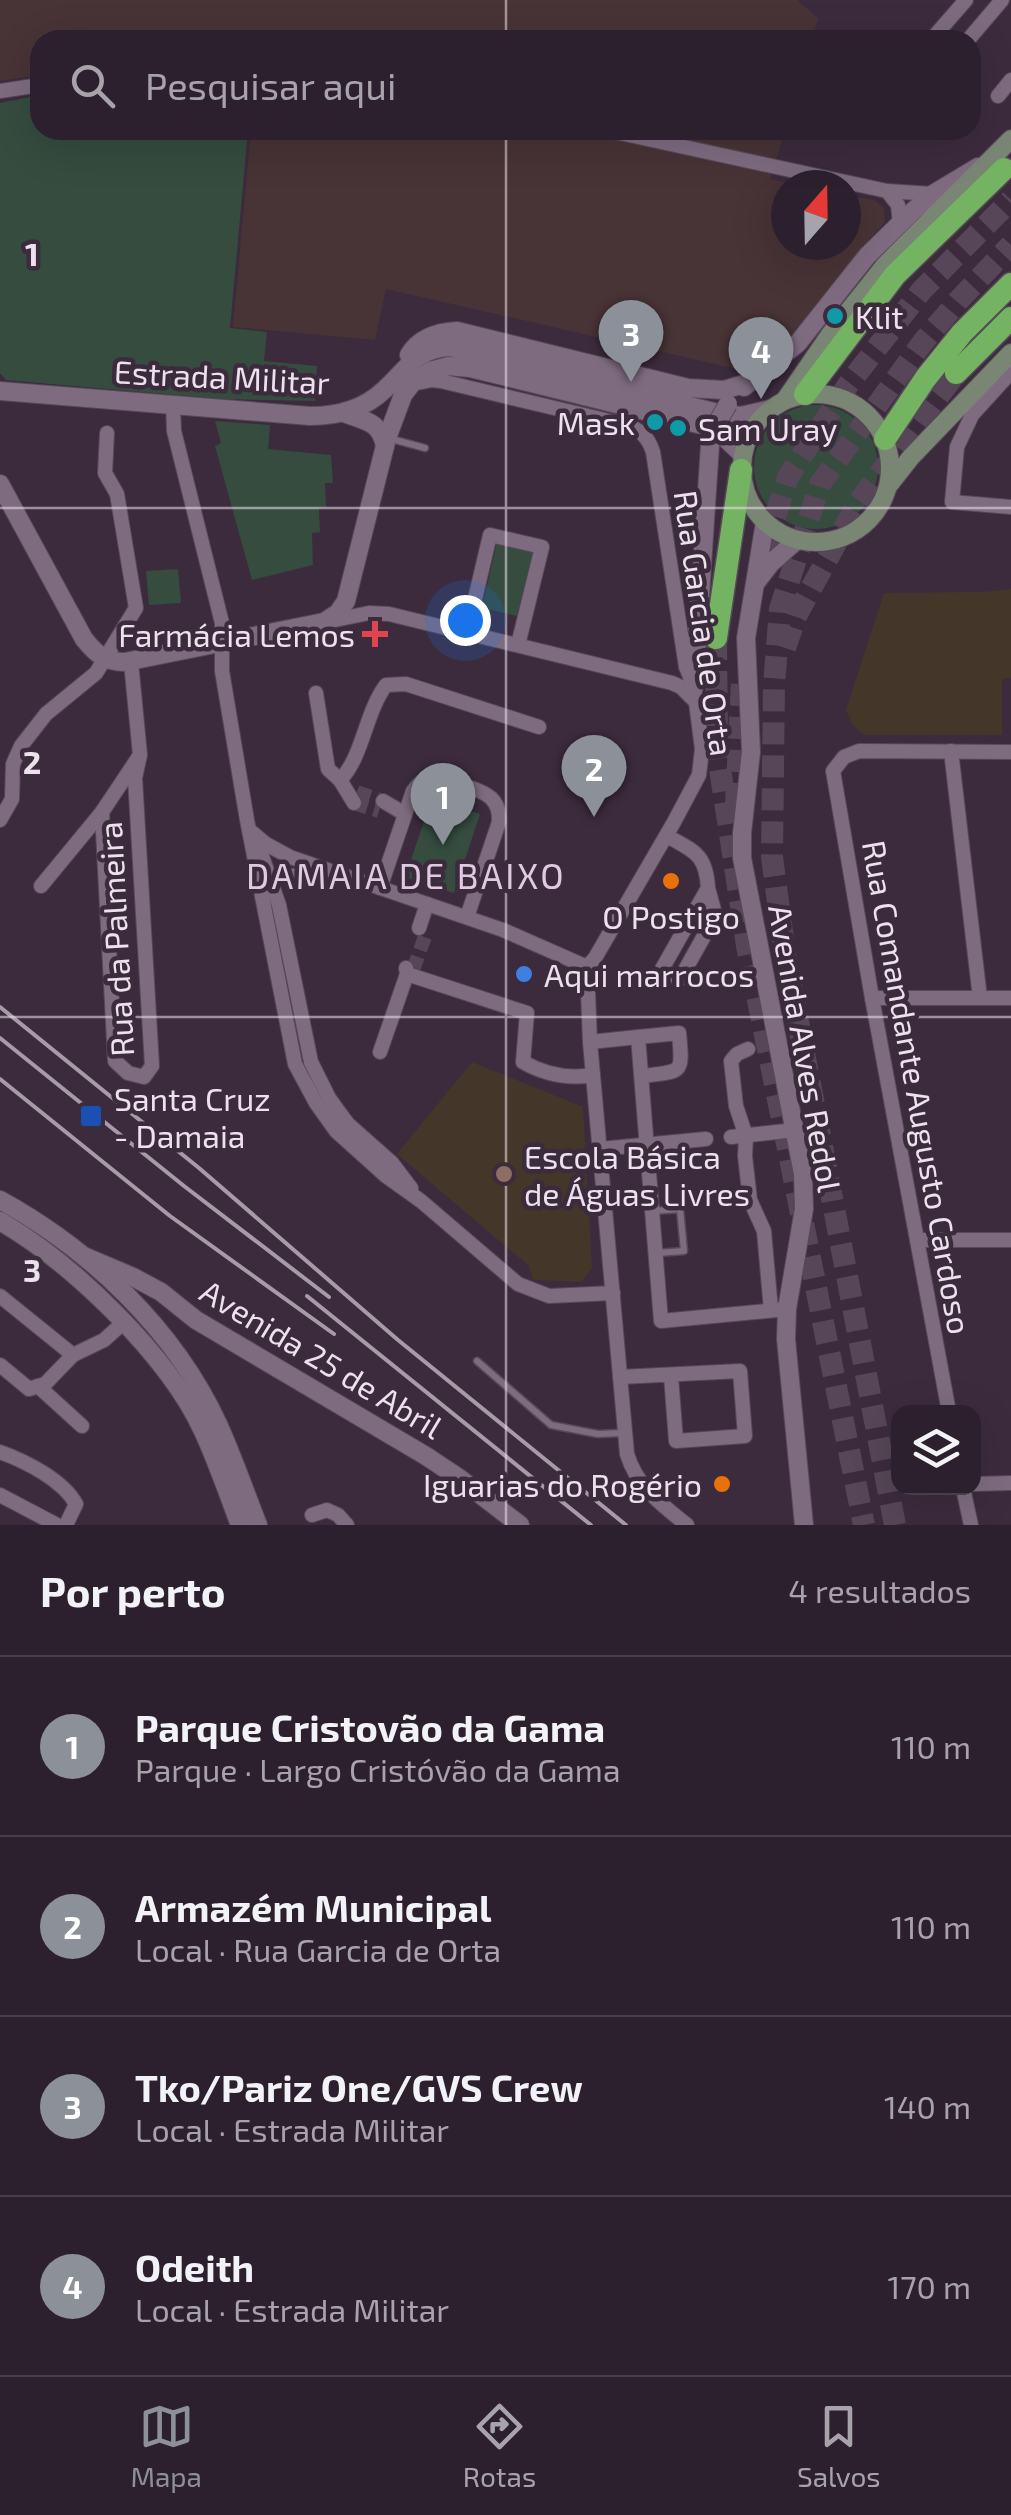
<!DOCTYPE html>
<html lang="pt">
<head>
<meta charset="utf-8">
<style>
	body { margin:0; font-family:"Exo 2",sans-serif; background:#392d3a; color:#f1f3f6 }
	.controls { position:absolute; right:30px; bottom:30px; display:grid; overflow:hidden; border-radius:20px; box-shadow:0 10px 40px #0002 }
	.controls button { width:90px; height:90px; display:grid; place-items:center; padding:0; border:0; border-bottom:2px solid #483e4a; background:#2d202e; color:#f1f3f6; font:50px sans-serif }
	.compass { position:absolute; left:771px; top:170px; width:90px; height:90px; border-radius:50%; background:#2d202e; box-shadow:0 10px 40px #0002; rotate:20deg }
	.you { position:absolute; left:465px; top:620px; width:35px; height:35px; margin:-25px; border:8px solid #fff; border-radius:50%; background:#1a73e8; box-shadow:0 0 0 15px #1a73e833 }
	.badge { display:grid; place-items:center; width:65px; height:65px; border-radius:50%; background:#8c9099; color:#fff; font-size:32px; font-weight:700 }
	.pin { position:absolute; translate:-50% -82px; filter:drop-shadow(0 2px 5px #0008) }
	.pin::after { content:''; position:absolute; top:52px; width:35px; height:30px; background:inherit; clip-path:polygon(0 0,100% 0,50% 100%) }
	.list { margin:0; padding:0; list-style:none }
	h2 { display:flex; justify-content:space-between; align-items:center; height:130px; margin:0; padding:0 40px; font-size:42px }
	h2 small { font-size:32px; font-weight:400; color:#a7a3aa }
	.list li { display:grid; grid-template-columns:65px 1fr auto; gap:30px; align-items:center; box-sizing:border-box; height:180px; padding:0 40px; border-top:2px solid #483e4a }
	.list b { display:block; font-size:38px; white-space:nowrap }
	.list p { margin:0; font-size:32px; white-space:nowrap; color:#a7a3aa }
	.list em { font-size:32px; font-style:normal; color:#a7a3aa }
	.icon { flex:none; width:55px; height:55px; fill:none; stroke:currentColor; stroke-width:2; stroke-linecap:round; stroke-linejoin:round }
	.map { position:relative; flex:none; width:1011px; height:1525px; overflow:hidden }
	.search { position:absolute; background:#2d202e; box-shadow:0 10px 40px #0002; left:30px; right:30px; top:30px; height:110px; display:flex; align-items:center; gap:25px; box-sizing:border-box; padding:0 35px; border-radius:30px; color:#a7a3aa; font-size:38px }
	.sheet { height:850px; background:#2d202e }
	nav { display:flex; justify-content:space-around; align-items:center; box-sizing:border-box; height:140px; border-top:2px solid #483e4a; background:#2d202e; font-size:28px; color:#a7a3aa }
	nav a { display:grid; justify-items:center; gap:5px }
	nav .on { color:#8c9099 }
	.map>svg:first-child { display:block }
	.industrial { fill:#483336 }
	.education { fill:#45362a }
	.green { fill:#354c3f }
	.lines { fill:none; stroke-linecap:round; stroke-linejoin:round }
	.minor-tunnel { stroke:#564657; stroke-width:14; stroke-dasharray:14 7; stroke-linecap:butt }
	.trunk-tunnel { stroke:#564657; stroke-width:22; stroke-dasharray:22 11; stroke-linecap:butt }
	.service-casing { stroke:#574958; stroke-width:9 }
	.minor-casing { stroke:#574958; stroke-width:16 }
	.tertiary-casing { stroke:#574958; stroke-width:20 }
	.secondary-casing { stroke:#574958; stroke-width:20 }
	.trunk-casing { stroke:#574958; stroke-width:25 }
	.service { stroke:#7e6b80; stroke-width:6 }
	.minor { stroke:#7e6b80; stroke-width:14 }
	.tertiary { stroke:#7e6b80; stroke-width:18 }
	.secondary { stroke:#7a8674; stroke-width:18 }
	.trunk { stroke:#74b361; stroke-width:22 }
	.rail { stroke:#a89ba8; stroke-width:4 }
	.tertiary-bridge-casing { stroke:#574958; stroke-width:20; stroke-linecap:butt }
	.tertiary-bridge { stroke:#7e6b80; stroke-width:18 }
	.grid { fill:none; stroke:#ece1ec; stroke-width:2.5; stroke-opacity:0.55 }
	.culture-dot { fill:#0f9aa8; stroke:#3c2b3d; stroke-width:4 }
	.health-dot { fill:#e0444e; stroke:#3c2b3d; stroke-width:4 }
	.food-dot { fill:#e8710a; stroke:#3c2b3d; stroke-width:4 }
	.shop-dot { fill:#3f7fe0; stroke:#3c2b3d; stroke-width:4 }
	.transit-dot { fill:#1a4fb4; stroke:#3c2b3d; stroke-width:4 }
	.education-dot { fill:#8d6e63; stroke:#3c2b3d; stroke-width:4 }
	.labels { text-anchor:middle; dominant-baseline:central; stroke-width:9; stroke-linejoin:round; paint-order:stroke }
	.poi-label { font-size:32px; fill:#ece1ec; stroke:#3c2b3d; text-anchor:start }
	.street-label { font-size:32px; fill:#ece1ec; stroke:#3c2b3d }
	.neighbourhood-label { font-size:35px; letter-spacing:2.5px; fill:#dfcae1; stroke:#3c2b3d }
	.grid-label { font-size:32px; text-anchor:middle; font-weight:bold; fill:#ece1ec; stroke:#3c2b3d; stroke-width:9; stroke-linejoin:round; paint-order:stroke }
</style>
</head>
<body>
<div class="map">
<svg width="1011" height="1525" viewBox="0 0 1011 1525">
	<rect width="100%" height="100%" fill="#3c2b3d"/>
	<g class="industrial">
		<polygon points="0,0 797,0 818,18 812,40 40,40 40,75 0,81"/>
		<polygon points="251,130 785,130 770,179 797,185 786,185 786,245 846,245 846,195 874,200 884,208 885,222 866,243 810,317 775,353 750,372 386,289 375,340 233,327"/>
	</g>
	<g class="education">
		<polygon points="1011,589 1011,678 1002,679 1002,735 865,735 853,726 846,710 884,593 983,592"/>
		<polygon points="472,1062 583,1107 592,1268 581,1282 533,1280 529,1266 397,1154"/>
	</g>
	<g class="green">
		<polygon points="40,95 40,130 248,130 230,328 267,332 264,361 317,366 315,401 221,399 6,380 0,373 0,103"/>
		<circle cx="816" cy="467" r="62"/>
		<polygon points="215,421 270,425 268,449 331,455 333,483 325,483 326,507 319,508 320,532 312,533 313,565 252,580 215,446 221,443"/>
		<polygon points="497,542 533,551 517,616 482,608"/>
		<polygon points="178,569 181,603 149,605 146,571"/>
		<polygon points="432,798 480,814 454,893 405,877"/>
	</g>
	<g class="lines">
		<g class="minor-tunnel">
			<polyline points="357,792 383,801"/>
			<polyline points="354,803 379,811"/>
			<polyline points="413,970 427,931"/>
		</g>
		<g class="trunk-tunnel">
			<polyline points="765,548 788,477 848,385 922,290 1011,200"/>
			<polyline points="716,638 717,749 747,946 864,1525"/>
			<polyline points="785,648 796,616 859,501 956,373"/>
			<polyline points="736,805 742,682"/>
			<polyline points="895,1525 785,954 772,857 774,685 780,609 820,484 923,342 958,301 1011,245"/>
		</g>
		<g class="service-casing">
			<g id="service">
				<polyline points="388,438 425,448"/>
				<polyline points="652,1211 680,1209 684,1251 657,1253"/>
				<polyline points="477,1361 551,1425 598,1434 622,1433"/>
			</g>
		</g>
		<g class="minor-casing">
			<g id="minor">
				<polyline points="931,40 966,0"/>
				<polyline points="968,40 1002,0"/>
				<polyline points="0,91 40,85"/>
				<polyline points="998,96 1011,80"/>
				<polyline points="606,130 887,191 933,194"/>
				<polyline points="887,191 898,205 900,224"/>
				<polyline points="1011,372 972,415 957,447 952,502 1011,507"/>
				<path d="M417,383L432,380L441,381L626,425C641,430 648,437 653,452L686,667L694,687L702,749L699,775L674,822L595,958L587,967L590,1042L627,1454C637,1487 661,1504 687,1525"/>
				<polyline points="173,406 174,431 222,623 222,671 247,820 295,1064 316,1103 336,1131 386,1176 421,1201 518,1284 549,1296 613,1293"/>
				<polyline points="330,621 369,613 389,614 672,683 681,687 695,701"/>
				<polyline points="467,633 490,535 542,547 518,645"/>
				<polyline points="131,662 140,755 102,812 115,1061 128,1073 144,1077 152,1066 135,778 140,755"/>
				<polyline points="316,693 328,769 340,780"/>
				<polyline points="951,751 980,998"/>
				<polyline points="383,801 405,814"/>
				<path d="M354,803L340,780C363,757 365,713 386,685L406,684L539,727"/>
				<polyline points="0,820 12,799 13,764 21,746 46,714 96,673 136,608 117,494 105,473 107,433"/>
				<polyline points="253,833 266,844 290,857 503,930 587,967"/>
				<path d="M667,836C694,851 706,854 708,888L662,969L680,979L713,920L714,910L708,888"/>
				<polyline points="261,853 279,905 311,1062 329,1098 339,1112 348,1124 392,1163 411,1188"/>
				<polyline points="265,875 298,876 328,871"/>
				<polyline points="41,886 102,812"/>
				<path d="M380,888L413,791C418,785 418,783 426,780C439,776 481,789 491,798C498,805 499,812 499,822L467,917"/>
				<polyline points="419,928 427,904"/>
				<path d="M407,974L527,1013L523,1062C544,1074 569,1079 593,1075"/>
				<polyline points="872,998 1011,998"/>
				<polyline points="590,1042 638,1037"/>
				<polyline points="748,1049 737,1054 731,1061 736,1106 746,1136 745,1156 750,1200 764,1231 771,1310"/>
				<polyline points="380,1052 407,974 406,968"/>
				<path d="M642,1076C683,1071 683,1075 679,1033L638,1037L661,1321L787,1309"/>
				<polyline points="731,1137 795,1130"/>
				<polyline points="600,1149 706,1139"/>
				<polyline points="917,1240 1011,1240"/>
				<polyline points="0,1296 73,1355"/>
				<polyline points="0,1365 29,1389 45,1384 73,1355 104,1340 123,1323"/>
				<polyline points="620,1377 740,1371 745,1436 676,1441 671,1376"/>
				<polyline points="38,1386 82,1426"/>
				<polyline points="949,1412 872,998 833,771 844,757 859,751 1011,752"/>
				<path d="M0,1452C25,1461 63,1480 76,1504L66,1525"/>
				<polyline points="974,1484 1011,1483"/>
				<polyline points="963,1488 971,1525"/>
				<polyline points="0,1495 57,1525"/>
				<polyline points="312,1515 327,1510 338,1515 347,1525"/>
			</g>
		</g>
		<g class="tertiary-casing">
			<g id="tertiary">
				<path d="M409,355C419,338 438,332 457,331L688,388L724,390L750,382"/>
				<polyline points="744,387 798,343 867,256 913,211 933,194 978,167"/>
				<path d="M0,391L310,416C337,416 363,410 384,390C408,369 414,349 450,347L722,414L741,416L770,409"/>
				<path d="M344,413C365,421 380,421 385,446"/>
				<path d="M0,484L84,639C96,654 105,662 125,662L324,622L338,613L346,601L387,438L403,395L413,382L430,371L449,366L470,368L702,425L724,437L742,454"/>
				<polyline points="765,522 746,638 751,752 742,833 742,858 803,1174 804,1209 787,1309 786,1339 804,1525"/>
				<polyline points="757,581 771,563 797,540"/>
				<polyline points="694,687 710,445"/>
				<path d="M0,1200C91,1250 174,1329 218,1424C233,1457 245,1492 258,1525"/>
				<path d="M0,1221C72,1263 168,1355 203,1431C217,1461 228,1494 240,1525"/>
				<polyline points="86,1257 133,1277 161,1292 196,1320 426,1456 459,1478 520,1525"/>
			</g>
		</g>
		<g class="secondary-casing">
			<g id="secondary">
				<circle cx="816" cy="468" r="74"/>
				<polyline points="785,400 831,333 885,265 1011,139"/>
				<polyline points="889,485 911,457 1011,353"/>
			</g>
		</g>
		<g class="trunk-casing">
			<g id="trunk">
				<polyline points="956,373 1011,318"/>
				<polyline points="805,394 895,275 1004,169"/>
				<polyline points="885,439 925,379 962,333 1011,284"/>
				<polyline points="716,638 741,470"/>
			</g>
		</g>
		<use href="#service" class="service"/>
		<use href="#minor" class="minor"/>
		<use href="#tertiary" class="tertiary"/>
		<use href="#secondary" class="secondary"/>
		<use href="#trunk" class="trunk"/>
		<g class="rail">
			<polyline points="0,1007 199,1168 398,1340 626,1525"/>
			<polyline points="0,1038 184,1186 329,1297"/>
			<polyline points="0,1079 170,1216 334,1334"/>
			<polyline points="307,1296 591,1525"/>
		</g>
		<g class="tertiary-bridge-casing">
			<polyline id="tertiary-bridge" points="710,445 717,423 728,404"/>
		</g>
		<use href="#tertiary-bridge" class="tertiary-bridge"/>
	</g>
	<path class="grid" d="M506,0V40M506,130V1525M0,508H1011M0,1017H1011"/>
	<g class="culture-dot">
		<circle cx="835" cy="316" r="10"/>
		<circle cx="655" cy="422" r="10"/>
		<circle cx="678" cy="428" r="10"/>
	</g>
	<path class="health-dot" d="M370 619h10v10h10v10h-10v10h-10v-10h-10v-10h10z"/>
	<g class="food-dot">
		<circle cx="671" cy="881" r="10"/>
		<circle cx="722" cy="1484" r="10"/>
	</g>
	<circle class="shop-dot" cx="524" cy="974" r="10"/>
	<rect class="transit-dot" x="79" y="1104" width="24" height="24" rx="5"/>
	<circle class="education-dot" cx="504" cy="1174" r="10"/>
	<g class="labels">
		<g class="poi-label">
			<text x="855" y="316">Klit</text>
			<text x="635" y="422" text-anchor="end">Mask</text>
			<text x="698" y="428">Sam Uray</text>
			<text x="355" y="634" text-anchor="end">Farmácia Lemos</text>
			<text x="671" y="916" text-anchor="middle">O Postigo</text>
			<text x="544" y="974">Aqui marrocos</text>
			<text x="114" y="1098">Santa Cruz<tspan x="114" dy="37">- Damaia</tspan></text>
			<text x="524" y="1156">Escola Básica<tspan x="524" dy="37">de Águas Livres</tspan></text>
			<text x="702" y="1484" text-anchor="end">Iguarias do Rogério</text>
		</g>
		<g class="street-label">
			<text transform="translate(222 376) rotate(3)">Estrada Militar</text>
			<text transform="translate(705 623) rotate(82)">Rua Garcia de Orta</text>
			<text transform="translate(115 939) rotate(-93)">Rua da Palmeira</text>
			<text transform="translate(806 1048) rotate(80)">Avenida Alves Redol</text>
			<text transform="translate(918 1087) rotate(80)">Rua Comandante Augusto Cardoso</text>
			<text transform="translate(322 1358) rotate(31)">Avenida 25 de Abril</text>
		</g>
		<g class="neighbourhood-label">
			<text x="406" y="875">DAMAIA DE BAIXO</text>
		</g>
	</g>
	<g class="grid-label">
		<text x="32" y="266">1</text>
		<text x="32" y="774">2</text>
		<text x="32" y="1282">3</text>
	</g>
</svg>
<div class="controls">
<button><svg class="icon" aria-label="layers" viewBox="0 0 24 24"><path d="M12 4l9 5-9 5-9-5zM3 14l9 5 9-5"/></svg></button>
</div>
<svg class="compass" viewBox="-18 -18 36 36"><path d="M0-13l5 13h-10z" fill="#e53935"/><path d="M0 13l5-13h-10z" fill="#a7a3aa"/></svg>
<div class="you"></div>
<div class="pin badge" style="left:443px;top:845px">1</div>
<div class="pin badge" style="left:594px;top:817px">2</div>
<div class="pin badge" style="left:631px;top:382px">3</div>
<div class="pin badge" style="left:761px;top:399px">4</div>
<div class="search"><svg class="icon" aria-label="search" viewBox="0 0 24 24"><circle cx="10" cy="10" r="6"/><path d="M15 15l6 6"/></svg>Pesquisar aqui</div>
</div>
<section class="sheet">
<h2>Por perto<small>4 resultados</small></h2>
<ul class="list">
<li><span class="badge">1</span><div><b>Parque Cristovão da Gama</b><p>Parque · Largo Cristóvão da Gama</p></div><em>110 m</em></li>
<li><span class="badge">2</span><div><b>Armazém Municipal</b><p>Local · Rua Garcia de Orta</p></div><em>110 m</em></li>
<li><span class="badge">3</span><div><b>Tko/Pariz One/GVS Crew</b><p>Local · Estrada Militar</p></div><em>140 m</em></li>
<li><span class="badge">4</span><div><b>Odeith</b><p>Local · Estrada Militar</p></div><em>170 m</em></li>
</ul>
</section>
<nav>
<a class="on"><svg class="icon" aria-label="map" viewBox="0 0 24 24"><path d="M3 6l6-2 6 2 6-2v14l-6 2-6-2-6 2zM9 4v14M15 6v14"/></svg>Mapa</a>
<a><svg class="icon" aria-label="directions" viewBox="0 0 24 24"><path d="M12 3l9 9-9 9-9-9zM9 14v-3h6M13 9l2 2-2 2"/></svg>Rotas</a>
<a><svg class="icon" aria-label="saved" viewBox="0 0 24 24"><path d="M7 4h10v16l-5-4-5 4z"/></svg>Salvos</a>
</nav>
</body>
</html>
